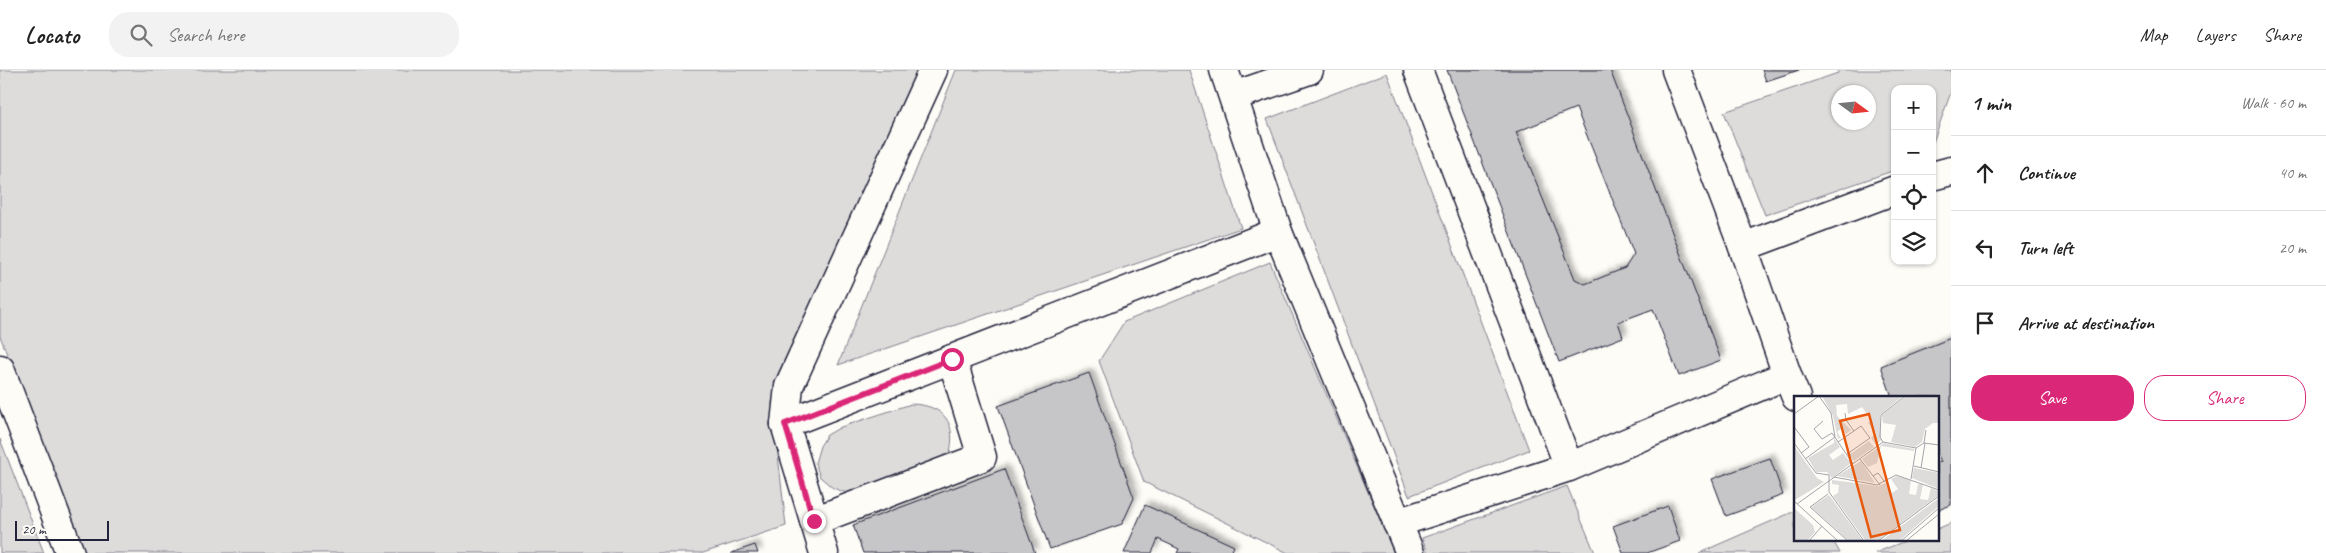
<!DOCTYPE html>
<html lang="en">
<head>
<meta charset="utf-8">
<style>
	body { margin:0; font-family:Caveat,sans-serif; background:#f2f2f2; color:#222 }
	.controls { position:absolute; right:15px; top:15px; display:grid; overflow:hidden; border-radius:10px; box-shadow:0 1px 4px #0004 }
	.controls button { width:45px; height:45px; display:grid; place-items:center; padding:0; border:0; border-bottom:1px solid #e0e0e0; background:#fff; color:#222; font:25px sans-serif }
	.compass { position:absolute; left:1831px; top:15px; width:45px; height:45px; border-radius:50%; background:#fff; box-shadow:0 1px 4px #0004; rotate:105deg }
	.scale { position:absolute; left:15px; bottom:12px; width:94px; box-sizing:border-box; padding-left:5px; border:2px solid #22223b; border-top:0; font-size:14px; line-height:18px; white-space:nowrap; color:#22223b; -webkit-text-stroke:4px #fdfcf7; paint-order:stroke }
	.stop { position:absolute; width:15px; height:15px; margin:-11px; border:4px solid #db2777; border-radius:50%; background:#fff }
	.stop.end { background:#db2777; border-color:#fff; box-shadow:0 1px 5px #0008 }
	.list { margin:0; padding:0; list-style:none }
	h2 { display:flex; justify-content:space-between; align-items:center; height:65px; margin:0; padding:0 20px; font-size:21px }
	h2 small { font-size:16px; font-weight:400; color:#767676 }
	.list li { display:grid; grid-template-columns:32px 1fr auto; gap:15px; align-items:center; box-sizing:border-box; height:75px; padding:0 20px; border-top:1px solid #e0e0e0 }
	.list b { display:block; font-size:19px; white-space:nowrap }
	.list em { font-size:16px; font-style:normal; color:#767676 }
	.actions { display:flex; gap:10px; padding:15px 20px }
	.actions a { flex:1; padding:11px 0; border:1px solid #db2777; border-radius:20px; text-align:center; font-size:18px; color:#db2777 }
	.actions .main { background:#db2777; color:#fff }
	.icon { flex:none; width:28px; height:28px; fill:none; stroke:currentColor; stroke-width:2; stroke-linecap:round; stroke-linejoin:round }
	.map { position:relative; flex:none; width:1951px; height:483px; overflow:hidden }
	header { display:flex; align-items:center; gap:30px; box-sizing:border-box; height:70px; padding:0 25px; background:#fff; border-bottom:1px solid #e0e0e0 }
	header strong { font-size:24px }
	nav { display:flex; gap:28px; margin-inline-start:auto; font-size:18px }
	.search { width:350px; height:45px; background:#f2f2f2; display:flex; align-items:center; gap:12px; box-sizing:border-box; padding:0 18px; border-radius:20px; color:#767676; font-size:19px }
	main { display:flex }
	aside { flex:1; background:#fff }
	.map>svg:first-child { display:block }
	.green { fill:#dddcdb; stroke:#807f8b; fill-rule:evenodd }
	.building { fill:#c6c6c8; stroke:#22223b; fill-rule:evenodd; filter:url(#shadow) }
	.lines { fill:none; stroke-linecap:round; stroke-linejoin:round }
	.minor-casing { stroke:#22223b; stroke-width:31 }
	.minor { stroke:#fdfcf7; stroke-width:28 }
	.route { stroke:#db2777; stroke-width:6 }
	.inset-road { fill:none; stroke:#a5a5ac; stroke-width:1 }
	.view { fill:#e8590c; fill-opacity:0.15; stroke:#e8590c; stroke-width:2.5 }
	.inset-edge { fill:none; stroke:#22223b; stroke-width:2.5 }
</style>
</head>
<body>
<header>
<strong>Locato</strong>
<div class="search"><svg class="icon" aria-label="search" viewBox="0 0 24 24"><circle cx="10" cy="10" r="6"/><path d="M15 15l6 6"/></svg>Search here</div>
<nav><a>Map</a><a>Layers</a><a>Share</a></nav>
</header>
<main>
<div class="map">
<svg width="1951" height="483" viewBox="0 0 1951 483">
	<defs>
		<filter id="shadow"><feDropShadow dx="4.5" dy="-4.5" stdDeviation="2.5" flood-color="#0004"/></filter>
	</defs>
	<rect width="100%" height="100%" fill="#fdfcf7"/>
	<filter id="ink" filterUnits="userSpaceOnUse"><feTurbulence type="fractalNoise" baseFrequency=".02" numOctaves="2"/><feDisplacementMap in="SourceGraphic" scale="10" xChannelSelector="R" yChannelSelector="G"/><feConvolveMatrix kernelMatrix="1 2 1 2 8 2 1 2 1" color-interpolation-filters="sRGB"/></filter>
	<g filter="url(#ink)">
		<g class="green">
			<polygon points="0,0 918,0 772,332 786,456 703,483 84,483 0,266"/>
			<polygon points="956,0 1189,0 1241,158 838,295"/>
			<path d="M1838,0H1951V22L1932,75V19H1895V100L1765,145L1724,42L1838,3ZM1838,22H1868V52H1838Z"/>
			<polygon points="1387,3 1529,380 1409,426 1267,49"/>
			<polygon points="1270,192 1394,483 1288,483 1144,412 1099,291 1124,252"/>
			<path d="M911,334C944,335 958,353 949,386L855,426L833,418L820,407L815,393L820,376L827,365L841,357Z"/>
			<polygon points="0,369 44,483 0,483"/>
			<polygon points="1567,416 1595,483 1428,483 1422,468"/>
			<polygon points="1795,441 1795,469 1832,469 1840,483 1699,483"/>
			<polygon points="1951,453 1951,483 1875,483 1910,469 1937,469 1937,459"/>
		</g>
		<g class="building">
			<path d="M1447,0H1610L1721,290L1679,306L1653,239L1618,252L1623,267L1559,292ZM1576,38L1634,184L1625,198L1585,214L1575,209L1516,62Z"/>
			<polygon points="1762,0 1799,0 1766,11"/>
			<polygon points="1951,268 1951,435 1938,440 1937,393 1941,392 1937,382 1937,327 1892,327 1881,296"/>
			<polygon points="1089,303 1134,428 1122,454 1050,479 998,336"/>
			<polygon points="1770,388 1783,425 1726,446 1712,409"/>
			<polygon points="1004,399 1035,483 863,483 853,455"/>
			<polygon points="1145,435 1234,476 1231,483 1177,483 1179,479 1158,469 1152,483 1124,483"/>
			<polygon points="1668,436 1680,471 1647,483 1623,483 1613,456"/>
			<polygon points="755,475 758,483 731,483"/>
		</g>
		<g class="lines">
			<g class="minor-casing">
				<g id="minor">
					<polyline points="1224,0 1278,162 1410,483"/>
					<polyline points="1418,0 1569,397 1787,305 1743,177 1676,0"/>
					<polyline points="1234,26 1309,0"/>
					<polyline points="1932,106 1951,101"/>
					<polyline points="1743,177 1895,120"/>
					<polyline points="0,299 70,483"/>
					<polyline points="1787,305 1796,327"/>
					<polyline points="785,354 1278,162"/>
					<polyline points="814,451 982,387 952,289"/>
					<polyline points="1397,453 1569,397"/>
					<polyline points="824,483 785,354 789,316 933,0"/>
				</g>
			</g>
			<use href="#minor" class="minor"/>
		</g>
	</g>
	<g class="lines" filter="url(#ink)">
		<polyline class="route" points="814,451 785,354 952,289"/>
	</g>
	<g transform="translate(1794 326)">
		<rect width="145" height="145" fill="#fdfcf7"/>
		<path d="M28,0H109L86,19L87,44L82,49L77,42L82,37L74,27L77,24L68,11L54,18L53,8L42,9L43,20L57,34L52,38L48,32L43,36L47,42L44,43L39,20ZM112,0H145V27H139L131,33L128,46L121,51L97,46L102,29L89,27L88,19ZM40,42L46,51L35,59L39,64L49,57L57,67L38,82L33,76H22L14,62L40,47ZM75,45L80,51L60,65L55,59ZM90,47L120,53V55L87,50L83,67L74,71L68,63ZM0,50L23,82L30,86L1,104ZM67,65L81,87L43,80ZM120,72L145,77V93L118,82ZM103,80L117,84L115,98L122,99L124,88H129L126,103L134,104L137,92L145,95V99L83,145L71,144L39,100L44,97L45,89L38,88V84L84,90L92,87L98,97L104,93L97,83ZM35,99L69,145H55L17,111ZM145,102V110L105,145H87ZM0,112L19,129L21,136L13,145H0Z" fill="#dddcdb"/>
		<path class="inset-road" d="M51,17L52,24L60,35M0,18L25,0M29,25L20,33L28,43L38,37L59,68M1,32L15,51L7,57M44,46L67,30L76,42L53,58M89,46L86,41L87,19L111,0M0,47L22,77L35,79V96L70,145M130,47L145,49M122,52L130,47L132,34M11,63L41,41L37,17L25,0M66,63L86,89M120,70L145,76M127,72L131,47M79,80L84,77L91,86M40,81L83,89L102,79L145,94M34,98L16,111L54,145M0,105L44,145M3,108L89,46L122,52L117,83M15,145L28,130M84,145L145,100M107,145L145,112M112,145L145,118"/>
		<path class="view" d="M75,18L106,134L77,141L46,25Z"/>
		<rect width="145" height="145" class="inset-edge"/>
	</g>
</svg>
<div class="controls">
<button>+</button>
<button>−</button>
<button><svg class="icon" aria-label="locate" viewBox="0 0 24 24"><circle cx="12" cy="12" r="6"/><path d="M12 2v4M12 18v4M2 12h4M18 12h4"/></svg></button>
<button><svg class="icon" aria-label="layers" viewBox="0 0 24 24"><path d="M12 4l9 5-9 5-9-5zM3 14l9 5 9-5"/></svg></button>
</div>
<svg class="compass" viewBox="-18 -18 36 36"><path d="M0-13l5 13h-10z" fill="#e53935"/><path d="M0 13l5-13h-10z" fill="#767676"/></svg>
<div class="scale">20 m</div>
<div class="stop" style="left:952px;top:289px"></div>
<div class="stop end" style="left:814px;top:451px"></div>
</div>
<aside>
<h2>1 min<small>Walk · 60 m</small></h2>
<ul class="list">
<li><svg class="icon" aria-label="ahead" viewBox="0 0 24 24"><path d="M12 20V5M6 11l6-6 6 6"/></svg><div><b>Continue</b></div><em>40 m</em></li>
<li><svg class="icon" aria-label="left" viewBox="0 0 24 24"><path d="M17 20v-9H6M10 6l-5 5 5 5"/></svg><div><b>Turn left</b></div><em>20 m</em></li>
<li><svg class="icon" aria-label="arrive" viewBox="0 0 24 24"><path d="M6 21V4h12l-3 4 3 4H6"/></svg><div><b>Arrive at destination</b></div></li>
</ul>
<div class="actions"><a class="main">Save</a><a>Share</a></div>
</aside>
</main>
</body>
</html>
